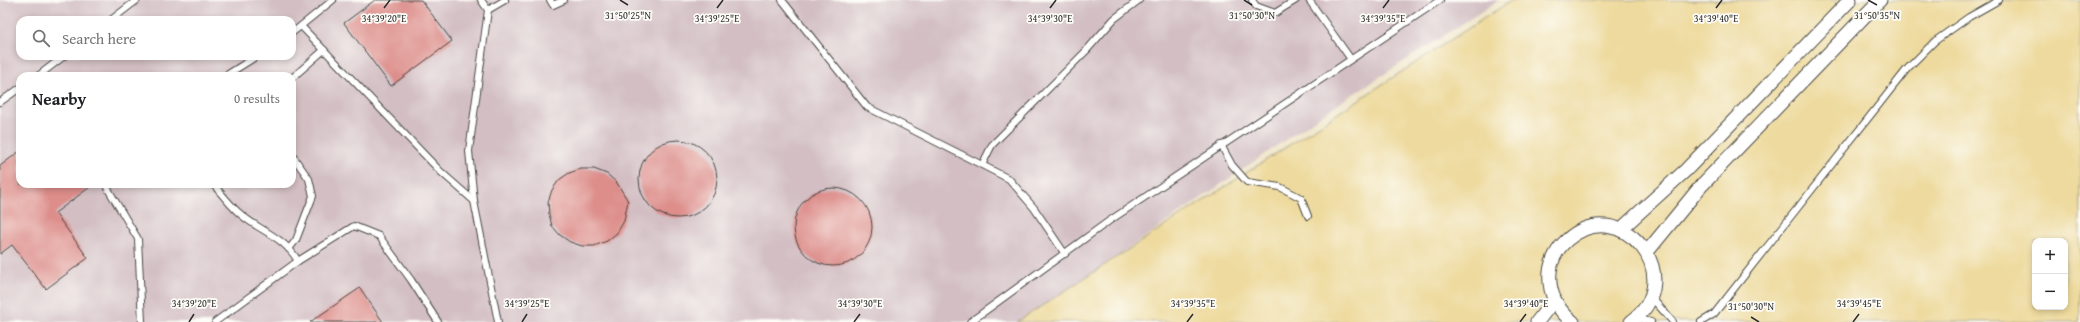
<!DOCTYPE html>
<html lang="en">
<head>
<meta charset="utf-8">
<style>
	body { margin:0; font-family:"Gentium Book Plus",serif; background:#f6f6f6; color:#202124 }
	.controls { position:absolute; right:12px; bottom:12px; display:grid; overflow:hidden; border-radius:8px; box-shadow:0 2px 6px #0003 }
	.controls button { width:36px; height:36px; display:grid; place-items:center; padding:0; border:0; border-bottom:1px solid #e0e0e0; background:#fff; color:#202124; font:20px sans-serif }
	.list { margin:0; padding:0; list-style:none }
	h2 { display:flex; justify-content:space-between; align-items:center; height:52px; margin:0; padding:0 16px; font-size:17px }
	h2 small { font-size:13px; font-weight:400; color:#757577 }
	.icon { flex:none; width:22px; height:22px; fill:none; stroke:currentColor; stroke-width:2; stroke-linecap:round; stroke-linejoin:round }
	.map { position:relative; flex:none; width:2080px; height:322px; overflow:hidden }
	.search { position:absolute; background:#fff; box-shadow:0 2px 6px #0003; left:16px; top:16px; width:280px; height:44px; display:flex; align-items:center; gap:10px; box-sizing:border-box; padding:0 14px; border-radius:12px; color:#757577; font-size:15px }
	.panel { position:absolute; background:#fff; box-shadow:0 2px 6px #0003; left:16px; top:72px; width:280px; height:116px; border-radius:12px }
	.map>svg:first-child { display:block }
	.industrial { fill:#d2bec3; fill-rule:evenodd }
	.sand { fill:#eeda9e; stroke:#8c8264; fill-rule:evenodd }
	.building { fill:#dd8d8a }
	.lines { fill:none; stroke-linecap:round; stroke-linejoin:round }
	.lane-casing { stroke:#484743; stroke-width:8 }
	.street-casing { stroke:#484743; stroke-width:15 }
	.lane { stroke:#fff; stroke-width:6 }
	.street { stroke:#fff; stroke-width:13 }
	.ticks { fill:none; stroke:#2b2b2b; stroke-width:1.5 }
	.ticks-label { font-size:10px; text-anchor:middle; fill:#2b2b2b; stroke:#fdfcf7; stroke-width:3.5; stroke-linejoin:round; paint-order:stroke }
</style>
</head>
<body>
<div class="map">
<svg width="2080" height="322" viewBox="0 0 2080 322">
	<rect width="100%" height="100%" fill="#fdfcf7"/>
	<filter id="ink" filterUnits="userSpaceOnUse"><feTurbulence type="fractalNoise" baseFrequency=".025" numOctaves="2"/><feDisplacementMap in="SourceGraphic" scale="8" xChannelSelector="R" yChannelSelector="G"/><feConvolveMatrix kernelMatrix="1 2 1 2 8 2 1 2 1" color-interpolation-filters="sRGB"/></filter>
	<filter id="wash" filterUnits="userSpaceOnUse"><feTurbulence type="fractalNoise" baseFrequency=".012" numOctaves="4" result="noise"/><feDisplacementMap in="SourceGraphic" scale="16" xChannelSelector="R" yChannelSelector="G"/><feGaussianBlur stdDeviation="0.9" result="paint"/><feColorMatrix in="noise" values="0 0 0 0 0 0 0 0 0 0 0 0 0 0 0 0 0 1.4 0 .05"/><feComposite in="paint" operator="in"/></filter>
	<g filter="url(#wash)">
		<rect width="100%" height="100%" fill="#efe5c8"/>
		<path class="industrial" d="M0,0H1499L1330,109L1022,322H0ZM20,20H292V56H20ZM20,76H292V184H20Z"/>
		<path class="sand" d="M1512,0H2080V322H1017ZM2035,241H2065V307H2035Z"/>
		<g id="blocks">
			<g class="building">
				<polygon points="375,0 421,0 452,41 391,86 344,23"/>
				<circle cx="678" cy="179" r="39"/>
				<polygon points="20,151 20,184 94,184 55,213 88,258 46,289 12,245 0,254 0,166"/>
				<polygon points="581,169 594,169 607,174 617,183 628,201 624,221 617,233 607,241 594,246 582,246 570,242 560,235 552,226 549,214 548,202 552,190 559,180 569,173"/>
				<circle cx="833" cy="227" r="39"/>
				<polygon points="360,288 383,322 310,322"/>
			</g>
		</g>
	</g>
	<g filter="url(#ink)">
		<use href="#blocks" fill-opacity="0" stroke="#484743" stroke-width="1"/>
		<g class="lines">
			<g class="lane-casing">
				<g id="lane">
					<polyline points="481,0 488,10"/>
					<polyline points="550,0 553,5 564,0"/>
					<polyline points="782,0 867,107 982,165 992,145 1086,51 1114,19 1139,0"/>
					<polyline points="1252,0 1256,6 1275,13 1296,0"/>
					<polyline points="1309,0 1350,58"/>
					<polyline points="111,20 137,0"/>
					<polyline points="302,27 441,172 474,201"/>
					<polyline points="292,33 333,0"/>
					<polyline points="38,76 64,56"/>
					<polyline points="225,76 257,56"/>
					<polyline points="292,78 324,50"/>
					<polyline points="0,102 20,88"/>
					<polyline points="1221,145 1232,165 1247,182 1280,187 1301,198 1308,216"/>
					<polyline points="982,165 1009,179 1034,208 1065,254"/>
					<polyline points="105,184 138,239 142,322"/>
					<path d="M213,184C221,193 229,204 238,212C258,231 283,235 298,261"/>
					<polyline points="289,249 296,240 313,196 309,179 292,155"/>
					<polyline points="1651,297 1673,322"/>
					<polyline points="1636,318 1651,322"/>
					<polyline points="215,322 298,261 354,226 379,236 411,280 438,322"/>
					<polyline points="498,322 474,201 469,151 488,10 505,0"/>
					<polyline points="970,322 1109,221 1440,0"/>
					<polyline points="1701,322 1714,314 1907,69 1935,41 1969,17 1999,0"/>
				</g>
			</g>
			<g class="street-casing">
				<g id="street">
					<polyline points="1620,230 1686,170 1850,0"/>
					<polyline points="1647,252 1701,186 1880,0"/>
					<polyline points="1537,322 1554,300"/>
					<path d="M1573,322C1557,310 1548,292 1550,272C1551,260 1558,248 1567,240C1620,192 1691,277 1631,322"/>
				</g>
			</g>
			<use href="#lane" class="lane"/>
			<use href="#street" class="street"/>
		</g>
	</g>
	<path class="ticks" d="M620,0L628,5M1244,0L1252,5M1868,0L1877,5M384,8L390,0M717,8L723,0M1050,8L1056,0M1383,8L1389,0M1716,8L1722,0M1751,317L1759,322M189,322L194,314M522,322L527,314M854,322L860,314M1187,322L1193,314M1520,322L1526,314M1853,322L1859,314"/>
	<g class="ticks-label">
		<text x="628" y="19">31°50'25"N</text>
		<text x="1252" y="19">31°50'30"N</text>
		<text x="1877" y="19">31°50'35"N</text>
		<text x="1716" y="22">34°39'40"E</text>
		<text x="384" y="22">34°39'20"E</text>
		<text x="717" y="22">34°39'25"E</text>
		<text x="1050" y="22">34°39'30"E</text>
		<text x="1383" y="22">34°39'35"E</text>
		<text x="194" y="307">34°39'20"E</text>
		<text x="527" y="307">34°39'25"E</text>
		<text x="860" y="307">34°39'30"E</text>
		<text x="1193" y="307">34°39'35"E</text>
		<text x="1526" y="307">34°39'40"E</text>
		<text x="1859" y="307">34°39'45"E</text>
		<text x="1751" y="310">31°50'30"N</text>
	</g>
</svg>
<div class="controls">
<button>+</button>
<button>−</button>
</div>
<div class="search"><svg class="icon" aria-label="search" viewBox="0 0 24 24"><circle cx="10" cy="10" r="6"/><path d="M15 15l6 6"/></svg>Search here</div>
<section class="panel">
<h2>Nearby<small>0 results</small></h2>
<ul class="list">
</ul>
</section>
</div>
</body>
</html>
